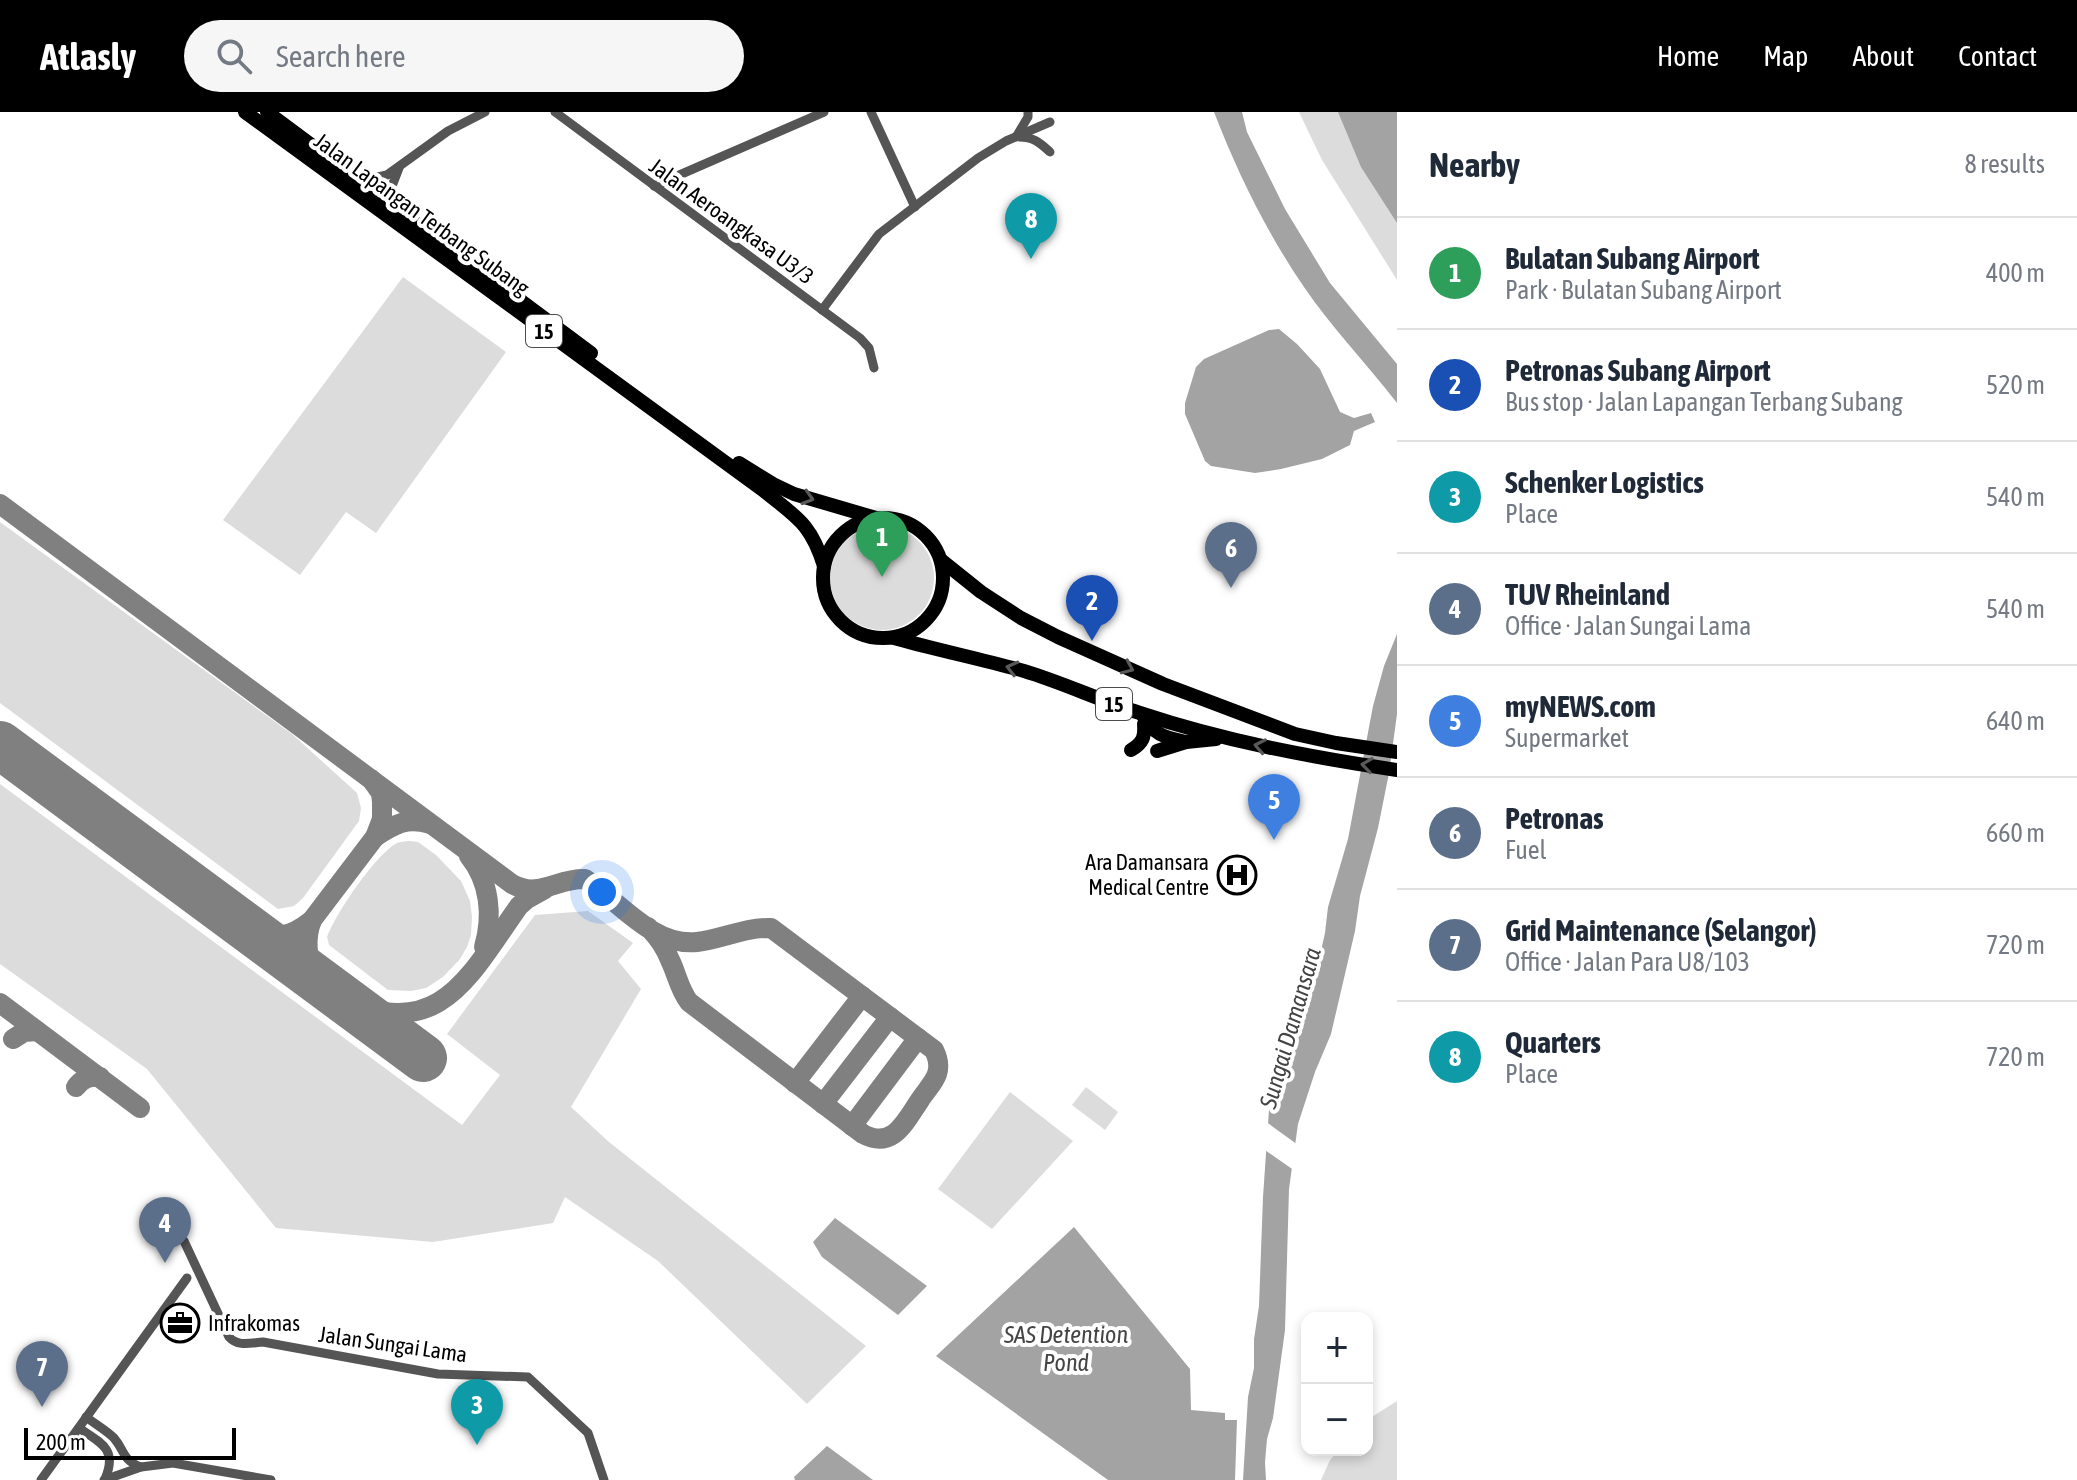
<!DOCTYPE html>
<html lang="en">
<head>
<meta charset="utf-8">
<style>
	body { margin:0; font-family:"Asap Condensed",sans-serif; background:#f6f6f7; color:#1f2937 }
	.controls { position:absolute; right:24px; bottom:24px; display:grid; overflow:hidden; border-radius:16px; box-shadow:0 4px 12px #0003 }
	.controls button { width:72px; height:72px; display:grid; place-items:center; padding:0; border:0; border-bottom:2px solid #e0e1e3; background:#fff; color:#1f2937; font:40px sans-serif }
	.scale { position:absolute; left:24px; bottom:20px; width:212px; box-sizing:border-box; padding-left:8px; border:4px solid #000; border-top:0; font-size:22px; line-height:28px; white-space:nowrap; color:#000; -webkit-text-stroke:6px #fff; paint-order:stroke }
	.you { position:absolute; left:602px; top:780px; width:28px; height:28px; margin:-20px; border:6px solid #fff; border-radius:50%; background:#1a73e8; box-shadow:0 0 0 12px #1a73e833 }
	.badge { display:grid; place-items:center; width:52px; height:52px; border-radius:50%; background:#000; color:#fff; font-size:26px; font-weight:700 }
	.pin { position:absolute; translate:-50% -66px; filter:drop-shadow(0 2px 4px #0008) }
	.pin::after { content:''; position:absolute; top:42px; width:28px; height:24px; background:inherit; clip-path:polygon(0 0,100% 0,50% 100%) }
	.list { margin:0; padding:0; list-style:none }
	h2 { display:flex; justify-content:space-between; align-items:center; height:104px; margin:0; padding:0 32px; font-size:34px }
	h2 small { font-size:26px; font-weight:400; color:#747a83 }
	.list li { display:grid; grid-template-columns:52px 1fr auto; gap:24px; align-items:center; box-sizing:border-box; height:112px; padding:0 32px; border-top:2px solid #e0e1e3 }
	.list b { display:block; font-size:30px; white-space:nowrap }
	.list p { margin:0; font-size:26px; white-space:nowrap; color:#747a83 }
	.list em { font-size:26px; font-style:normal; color:#747a83 }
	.icon { flex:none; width:44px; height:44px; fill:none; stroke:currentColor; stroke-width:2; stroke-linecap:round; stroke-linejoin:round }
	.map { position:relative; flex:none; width:1397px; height:1368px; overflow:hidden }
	header { display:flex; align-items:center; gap:48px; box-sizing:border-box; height:112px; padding:0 40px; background:#000; color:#fff }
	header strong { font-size:38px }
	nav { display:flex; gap:44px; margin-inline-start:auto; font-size:28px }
	.search { width:560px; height:72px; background:#f6f6f7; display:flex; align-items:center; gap:20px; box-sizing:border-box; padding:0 28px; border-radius:44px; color:#747a83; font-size:30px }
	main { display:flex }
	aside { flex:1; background:#fff }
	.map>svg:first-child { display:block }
	.green { fill:#dcdcdc }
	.water { fill:#a3a3a3 }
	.pier { fill:#fff }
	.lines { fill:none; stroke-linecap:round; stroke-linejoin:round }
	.taxiway { stroke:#808080; stroke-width:20 }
	.runway { stroke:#808080; stroke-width:48 }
	.street { stroke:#555; stroke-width:9 }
	.primary { stroke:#000; stroke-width:14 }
	.oneway { stroke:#595959 }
	.labels { text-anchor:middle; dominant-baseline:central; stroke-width:8; stroke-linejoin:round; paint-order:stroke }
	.shield { fill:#fff; stroke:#4c4c4c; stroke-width:2 }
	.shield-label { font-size:20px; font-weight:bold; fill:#000 }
	.street-label { font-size:22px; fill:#000; stroke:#fff }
	.poi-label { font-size:22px; fill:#000; stroke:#fff; text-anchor:end }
	.water-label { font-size:24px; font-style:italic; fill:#444; stroke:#fff }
</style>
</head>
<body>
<header>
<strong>Atlasly</strong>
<div class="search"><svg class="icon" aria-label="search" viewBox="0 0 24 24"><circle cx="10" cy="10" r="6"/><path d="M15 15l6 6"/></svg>Search here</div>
<nav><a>Home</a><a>Map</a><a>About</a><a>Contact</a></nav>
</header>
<main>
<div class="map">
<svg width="1397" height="1368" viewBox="0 0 1397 1368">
	<rect width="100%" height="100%" fill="#fff"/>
	<g class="green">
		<polygon points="1299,0 1397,0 1397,168 1322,48"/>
		<polygon points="403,165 506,240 376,421 346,400 300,463 223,408"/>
		<polygon points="0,410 292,622 357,681 361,696 359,709 303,786 294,794 278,797 0,591"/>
		<circle cx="882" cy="466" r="52"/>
		<polygon points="0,672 462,1013 500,963 447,922 535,803 588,799 633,831 618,849 641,877 571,995 609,1030 866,1234 807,1292 658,1149 565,1085 553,1111 433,1130 276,1116 147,957 0,852"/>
		<path d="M410,729L418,730L436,743L461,769L470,789L472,805L471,823L467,835L460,847L443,865L426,876L411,879L388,878L329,833L327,825C335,802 376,742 397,731C399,730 407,729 410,729Z"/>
		<polygon points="1086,975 1118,1000 1105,1018 1072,993"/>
		<polygon points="1010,980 1073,1029 992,1117 938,1077"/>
		<polygon points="1397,1289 1397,1368 1321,1368 1330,1348 1339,1338 1367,1338 1367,1308"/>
	</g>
	<g class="water">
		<path d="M1214,0H1242L1247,20L1285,97L1330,171L1397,252V291C1367,252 1332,216 1304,175C1267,121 1238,62 1214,0Z"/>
		<polygon points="1338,0 1397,0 1397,111 1361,55"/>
		<polygon points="1279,217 1297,232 1320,257 1340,300 1354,306 1371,301 1375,310 1354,319 1350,333 1322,347 1281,357 1255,361 1211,354 1205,349 1185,302 1185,291 1196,255 1204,247 1269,218"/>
		<polygon points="1397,522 1397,602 1389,661 1378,716 1360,784 1355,819 1331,922 1315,960 1298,1012 1289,1077 1285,1218 1273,1306 1267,1327 1265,1350 1266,1368 1243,1368 1248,1285 1254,1256 1254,1227 1259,1194 1263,1085 1269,998 1280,960 1305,902 1311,883 1325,821 1328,795 1348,727 1373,594 1384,554"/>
		<polygon points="835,1106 927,1174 898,1203 822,1145 813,1130"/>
		<polygon points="1074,1115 1190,1257 1191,1298 1225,1301 1225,1308 1237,1308 1235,1368 1108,1368 936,1244"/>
		<polygon points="827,1334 873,1368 795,1368 794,1365"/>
	</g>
	<polygon class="pier" points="1265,1009 1298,1033 1295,1059 1262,1036"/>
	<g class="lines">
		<g class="taxiway">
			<path d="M0,392L512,772C539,787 557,766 585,767C619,789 653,835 697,830C722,827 745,815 771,816L934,938C938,946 940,953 937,962C934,971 925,980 920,988C905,1010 893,1038 863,1022L689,890C679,877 677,862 670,848C665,835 657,824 648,815"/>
			<path d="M375,725C395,712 407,705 430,712"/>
			<path d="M469,744C490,770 493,804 484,835"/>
			<path d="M312,808C304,828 308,846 314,866"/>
			<path d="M248,817C276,827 288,827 312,808L375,725L382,707V690L381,681L371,667"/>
			<path d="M341,886C440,932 469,864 519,794L527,787L545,777"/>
			<polyline points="0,891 140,996"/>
			<polyline points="13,927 24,920 37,919"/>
			<polyline points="795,971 862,884"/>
			<path d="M76,975C82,967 89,964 100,965"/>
			<polyline points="823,992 890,905"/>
			<polyline points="852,1014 918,926"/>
		</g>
		<polyline class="runway" points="0,633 423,946"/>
		<g class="street">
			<polyline points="555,0 860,226 869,236 874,256"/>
			<polyline points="871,0 915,95"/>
			<polyline points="1016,25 1028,5 1028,0"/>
			<path d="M1019,25C1034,25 1040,31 1050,40"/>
			<polyline points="399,56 392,74 401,97"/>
			<polyline points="356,63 373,66 387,63 448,19 485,0"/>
			<polyline points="654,74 824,0"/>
			<polyline points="822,198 879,122 978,46 1006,29 1050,10"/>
			<path d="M184,1129L229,1225C238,1235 250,1231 263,1230L438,1262L528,1265L588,1321L604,1368"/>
			<path d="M86,1305C95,1312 106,1318 114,1326C125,1339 122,1348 141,1355"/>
			<path d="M79,1316C101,1331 118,1337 105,1367"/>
			<polyline points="41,1368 187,1166"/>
			<polyline points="104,1368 141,1355 173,1351 271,1368"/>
		</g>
		<g class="primary">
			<path d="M245,0L763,378C796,405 811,411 824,454"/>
			<polyline points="267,0 591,241"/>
			<polyline points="739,351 773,372 794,382 876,406"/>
			<circle cx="883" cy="466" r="60"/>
			<polyline points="941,448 981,480 1021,506 1058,525 1163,572 1295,622 1336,631 1397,640"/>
			<path d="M894,526C937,538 981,547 1024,559C1064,571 1101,589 1140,601C1224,629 1310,645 1397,658"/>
			<path d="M1142,602C1154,623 1163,625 1186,630"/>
			<path d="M1131,638C1143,631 1145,625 1144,612"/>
			<polyline points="1157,639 1186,630 1216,627"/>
		</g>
	</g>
	<defs><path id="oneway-chevron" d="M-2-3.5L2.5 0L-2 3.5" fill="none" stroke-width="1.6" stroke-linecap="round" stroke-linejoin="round" transform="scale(2)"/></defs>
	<g class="oneway">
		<use href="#oneway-chevron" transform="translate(808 386) rotate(17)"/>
		<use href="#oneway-chevron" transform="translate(1012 556) rotate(-166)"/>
		<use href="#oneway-chevron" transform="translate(1128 556) rotate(24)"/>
		<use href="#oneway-chevron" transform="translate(1260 634) rotate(-169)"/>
		<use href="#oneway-chevron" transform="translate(1367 653) rotate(-172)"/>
	</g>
	<defs>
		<g id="hospital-ring" transform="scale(2)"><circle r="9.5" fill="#fff" stroke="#000" stroke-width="1.5"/><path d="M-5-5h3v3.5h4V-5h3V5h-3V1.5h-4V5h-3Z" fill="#000"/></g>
		<g id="office-ring" transform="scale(2)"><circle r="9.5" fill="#fff" stroke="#000" stroke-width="1.5"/><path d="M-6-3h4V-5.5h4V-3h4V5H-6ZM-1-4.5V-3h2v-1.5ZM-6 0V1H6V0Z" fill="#000"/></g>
	</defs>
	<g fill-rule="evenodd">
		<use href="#hospital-ring" x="1237" y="763"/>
		<use href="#office-ring" x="180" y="1211"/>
	</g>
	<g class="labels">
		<g class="shield">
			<rect x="526" y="203" width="36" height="32" rx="6"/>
			<rect x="1096" y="576" width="36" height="32" rx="6"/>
		</g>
		<g class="shield-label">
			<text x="544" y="219">15</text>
			<text x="1114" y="592">15</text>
		</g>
		<g class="street-label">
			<text transform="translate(422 102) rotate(36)">Jalan Lapangan Terbang Subang</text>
			<text transform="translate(732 109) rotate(36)">Jalan Aeroangkasa U3/3</text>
			<text transform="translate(393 1232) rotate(8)">Jalan Sungai Lama</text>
		</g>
		<g class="poi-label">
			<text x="1209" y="750">Ara Damansara<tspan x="1209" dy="25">Medical Centre</tspan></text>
			<text x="208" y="1211" text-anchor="start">Infrakomas</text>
		</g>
		<g class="water-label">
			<text transform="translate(1290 916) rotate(-74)">Sungai Damansara</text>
			<text x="1066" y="1222">SAS Detention<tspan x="1066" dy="28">Pond</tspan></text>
		</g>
	</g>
</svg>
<div class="controls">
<button>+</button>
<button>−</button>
</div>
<div class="scale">200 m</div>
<div class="you"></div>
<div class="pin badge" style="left:882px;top:465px;background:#2e9e5b">1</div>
<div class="pin badge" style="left:1092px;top:529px;background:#1a4fb4">2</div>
<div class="pin badge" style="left:477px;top:1333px;background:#0f9aa8">3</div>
<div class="pin badge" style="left:165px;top:1151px;background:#5c6f8a">4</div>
<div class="pin badge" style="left:1274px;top:728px;background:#3f7fe0">5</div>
<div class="pin badge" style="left:1231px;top:476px;background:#5c6f8a">6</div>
<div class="pin badge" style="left:42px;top:1295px;background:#5c6f8a">7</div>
<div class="pin badge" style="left:1031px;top:147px;background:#0f9aa8">8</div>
</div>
<aside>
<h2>Nearby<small>8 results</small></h2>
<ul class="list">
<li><span class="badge" style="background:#2e9e5b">1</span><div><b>Bulatan Subang Airport</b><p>Park · Bulatan Subang Airport</p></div><em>400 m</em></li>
<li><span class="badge" style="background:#1a4fb4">2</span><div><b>Petronas Subang Airport</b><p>Bus stop · Jalan Lapangan Terbang Subang</p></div><em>520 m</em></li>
<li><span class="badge" style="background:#0f9aa8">3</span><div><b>Schenker Logistics</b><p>Place</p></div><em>540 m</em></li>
<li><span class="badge" style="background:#5c6f8a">4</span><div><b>TUV Rheinland</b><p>Office · Jalan Sungai Lama</p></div><em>540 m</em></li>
<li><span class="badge" style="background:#3f7fe0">5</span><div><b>myNEWS.com</b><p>Supermarket</p></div><em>640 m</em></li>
<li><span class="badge" style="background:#5c6f8a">6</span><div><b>Petronas</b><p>Fuel</p></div><em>660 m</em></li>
<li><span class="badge" style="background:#5c6f8a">7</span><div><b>Grid Maintenance (Selangor)</b><p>Office · Jalan Para U8/103</p></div><em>720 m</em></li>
<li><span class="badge" style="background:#0f9aa8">8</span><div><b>Quarters</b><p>Place</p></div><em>720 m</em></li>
</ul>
</aside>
</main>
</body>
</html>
